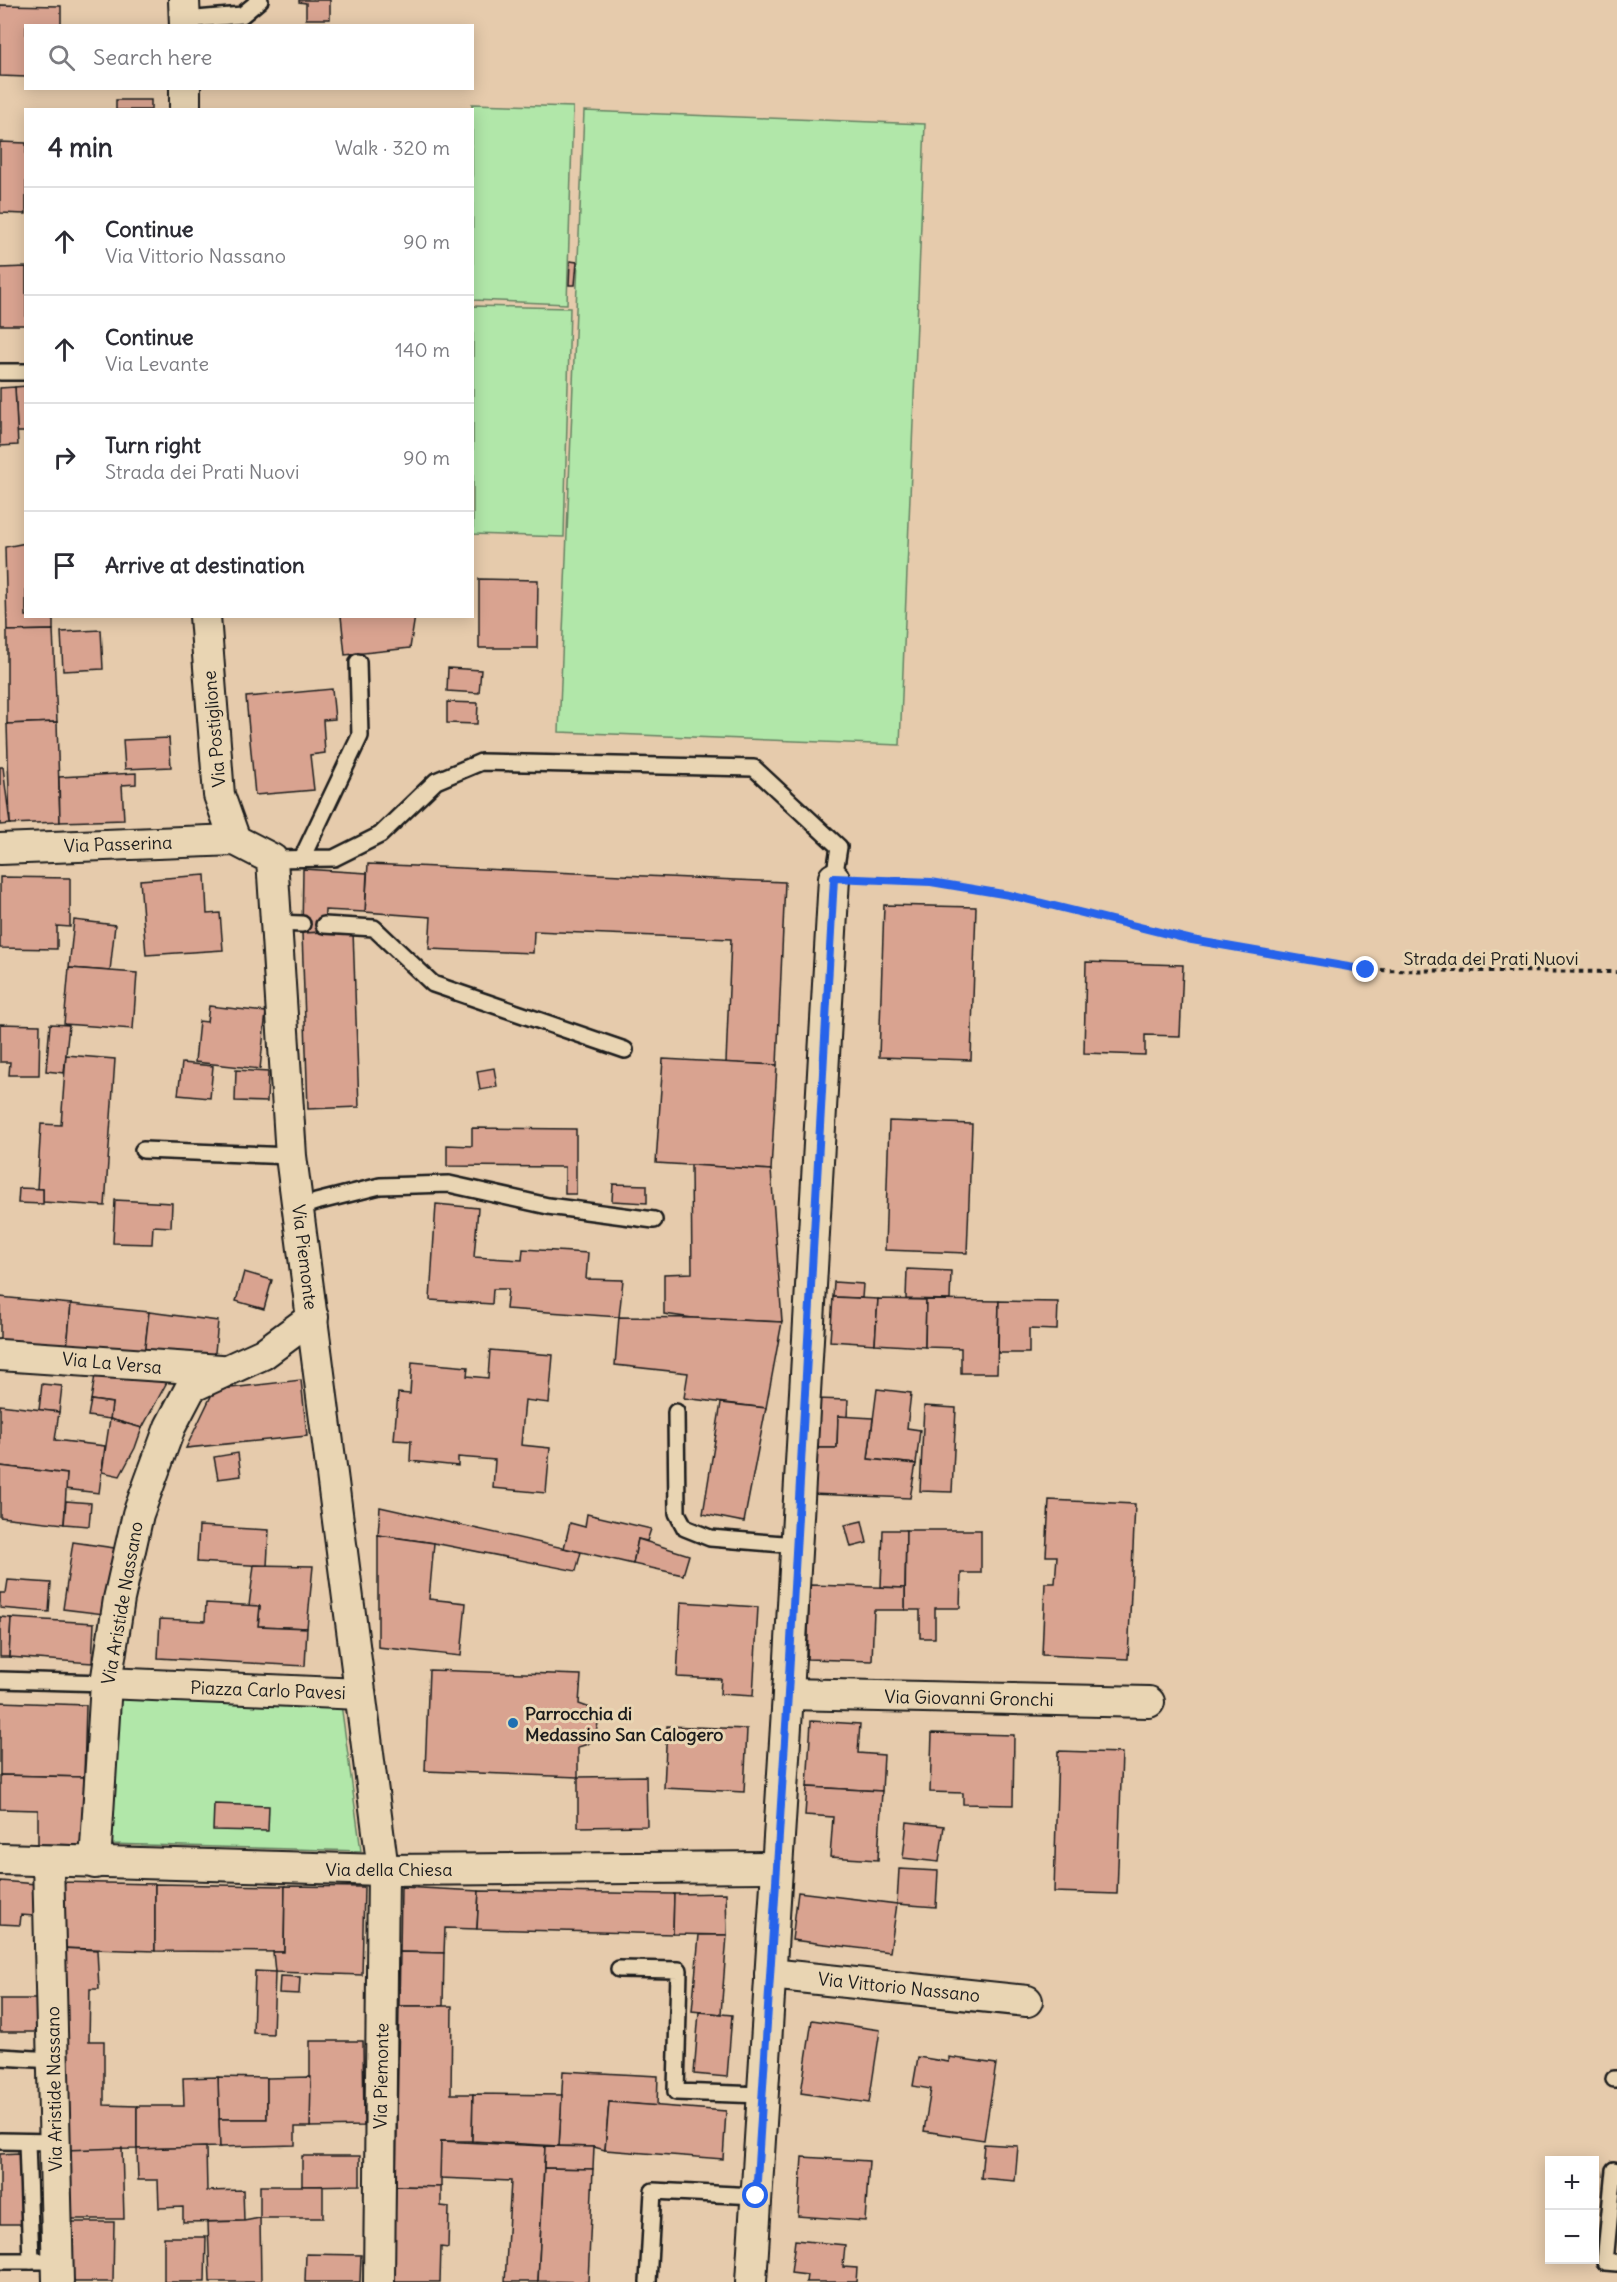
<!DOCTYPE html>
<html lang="en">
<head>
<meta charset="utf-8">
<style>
	body { margin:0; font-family:Delius,sans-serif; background:#f2f2f3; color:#2b2b33 }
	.controls { position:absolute; right:18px; bottom:18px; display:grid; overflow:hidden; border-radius:0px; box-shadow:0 3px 15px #0003 }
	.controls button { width:54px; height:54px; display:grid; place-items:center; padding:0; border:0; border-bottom:2px solid #e1e1e2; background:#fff; color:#2b2b33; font:30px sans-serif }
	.stop { position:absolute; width:18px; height:18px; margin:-14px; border:4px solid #2563eb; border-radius:50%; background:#fff }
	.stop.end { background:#2563eb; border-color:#fff; box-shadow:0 2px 6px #0008 }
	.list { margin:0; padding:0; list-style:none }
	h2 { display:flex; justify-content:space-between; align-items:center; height:78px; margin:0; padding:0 24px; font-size:26px }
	h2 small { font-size:20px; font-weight:400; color:#7c7c81 }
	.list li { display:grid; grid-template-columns:39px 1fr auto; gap:18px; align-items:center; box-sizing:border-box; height:108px; padding:0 24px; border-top:2px solid #e1e1e2 }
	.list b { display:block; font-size:22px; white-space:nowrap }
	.list p { margin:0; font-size:20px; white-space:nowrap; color:#7c7c81 }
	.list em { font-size:20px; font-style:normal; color:#7c7c81 }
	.icon { flex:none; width:33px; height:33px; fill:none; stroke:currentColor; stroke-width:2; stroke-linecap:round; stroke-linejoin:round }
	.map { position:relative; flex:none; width:1617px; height:2282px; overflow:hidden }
	.search { position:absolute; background:#fff; box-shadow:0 3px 15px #0003; left:24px; top:24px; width:450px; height:66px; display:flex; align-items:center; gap:15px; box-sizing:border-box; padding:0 21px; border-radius:0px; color:#7c7c81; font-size:22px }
	.panel { position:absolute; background:#fff; box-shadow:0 3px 15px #0003; left:24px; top:108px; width:450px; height:510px; border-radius:0px }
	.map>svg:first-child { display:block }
	.green { fill:#b1e7a9; stroke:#668262; stroke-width:1.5 }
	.building { fill:#d9a390; stroke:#1c1c1c; stroke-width:1.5 }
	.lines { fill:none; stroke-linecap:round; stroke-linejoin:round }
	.service-casing { stroke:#1c1c1c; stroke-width:20 }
	.minor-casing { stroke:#1c1c1c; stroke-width:34 }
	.path { stroke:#1c1c1c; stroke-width:4; stroke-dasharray:4.5 4.5; stroke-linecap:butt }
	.service { stroke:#e9d5b3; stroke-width:15 }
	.minor { stroke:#e9d5b3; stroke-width:30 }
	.route { stroke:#2563eb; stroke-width:8 }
	.poi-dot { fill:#1f6fb2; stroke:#e9d5b3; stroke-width:2 }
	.labels { text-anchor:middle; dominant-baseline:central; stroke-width:6; stroke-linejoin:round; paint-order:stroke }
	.street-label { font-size:18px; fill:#1c1c1c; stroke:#e9d5b3 }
	.poi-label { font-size:18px; font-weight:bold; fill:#1c1c1c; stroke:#e9d5b3; text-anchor:start }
</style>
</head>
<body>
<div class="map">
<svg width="1617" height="2282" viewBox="0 0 1617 2282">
	<rect width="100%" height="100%" fill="#e6cbac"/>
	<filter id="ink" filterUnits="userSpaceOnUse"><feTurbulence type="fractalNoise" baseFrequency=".0167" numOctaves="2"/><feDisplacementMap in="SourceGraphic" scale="12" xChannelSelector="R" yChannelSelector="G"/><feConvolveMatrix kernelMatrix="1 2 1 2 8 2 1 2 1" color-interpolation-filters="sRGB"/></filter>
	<g filter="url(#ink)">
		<g class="green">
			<polygon points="472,104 573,107 567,304 473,300"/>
			<polygon points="584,111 925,124 900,745 559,732"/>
			<polygon points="473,306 570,308 564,537 473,534"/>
			<polygon points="120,1694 341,1704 361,1851 110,1844"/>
		</g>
		<g class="building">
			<polygon points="299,0 330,0 330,19 306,19 306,3 299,2"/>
			<polygon points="0,5 61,6 61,26 26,26 26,77 0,76"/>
			<rect x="116" y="100" width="35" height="10"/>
			<polygon points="0,142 26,143 26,214 0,213"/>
			<polygon points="570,261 577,262 575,285 569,285"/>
			<polygon points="26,267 26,325 0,325 0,268"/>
			<polygon points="26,386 26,432 17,432 15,387"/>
			<polygon points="15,387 18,445 0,446 0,388"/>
			<polygon points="26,543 26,616 53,616 53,630 7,631 5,547"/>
			<polygon points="479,579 538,580 537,648 479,648"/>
			<polygon points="341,616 415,616 410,648 345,655"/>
			<polygon points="53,630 57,722 7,724 7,631"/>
			<polygon points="101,630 103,669 63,671 61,632"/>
			<polygon points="448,668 481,670 479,693 447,691"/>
			<polygon points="332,689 335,719 323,720 325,753 310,755 314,790 255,795 246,697"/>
			<polygon points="447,702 478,703 477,724 447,723"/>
			<polygon points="57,722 60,822 10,824 7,724"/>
			<polygon points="169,738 171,767 125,769 123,740"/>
			<polygon points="0,767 3,767 10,824 0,825"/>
			<polygon points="136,773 136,784 122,785 124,820 60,822 59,777"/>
			<polygon points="368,864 785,882 777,1065 726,1063 731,939 534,931 533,953 429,949 431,917 365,912"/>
			<polygon points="303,869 367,873 365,912 325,910 324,932 302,933"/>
			<polygon points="205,875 207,914 220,913 223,950 146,955 140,880"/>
			<polygon points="0,877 70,878 70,927 57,926 57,949 0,948"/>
			<polygon points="884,905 976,907 971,1060 879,1057"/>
			<polygon points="74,920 115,925 110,971 69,968"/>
			<polygon points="353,931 359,1107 308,1109 302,933"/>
			<polygon points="1086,962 1183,965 1180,1036 1145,1035 1145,1055 1084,1053"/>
			<polygon points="69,968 137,973 133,1029 64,1024"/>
			<polygon points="209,1006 266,1012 260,1069 195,1062 199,1021 207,1022"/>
			<polygon points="0,1024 40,1025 39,1075 9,1075 10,1062 0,1062"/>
			<polygon points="50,1024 69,1025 64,1073 46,1071"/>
			<polygon points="66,1055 115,1059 105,1206 43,1202 43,1189 37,1189 41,1124 61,1125"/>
			<polygon points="663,1059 777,1065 771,1170 656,1163"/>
			<polygon points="182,1063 213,1066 210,1098 178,1095"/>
			<polygon points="494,1068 497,1087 480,1090 477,1071"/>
			<polygon points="236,1070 268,1072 267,1102 235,1101"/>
			<polygon points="889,1121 972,1124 967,1253 885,1250"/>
			<polygon points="472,1128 576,1129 576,1194 565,1194 565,1167 447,1166 447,1145 472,1146"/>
			<polygon points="691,1165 771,1170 782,1322 693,1318 664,1314 664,1274 692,1273"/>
			<polygon points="613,1184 647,1185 647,1203 612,1201"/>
			<polygon points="19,1188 43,1189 43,1204 18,1203"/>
			<polygon points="115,1200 172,1203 171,1227 153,1226 152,1244 113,1243"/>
			<polygon points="436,1204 478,1208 474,1257 522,1260 523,1249 588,1253 586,1279 623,1280 619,1317 506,1309 508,1289 493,1289 492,1304 430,1300"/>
			<polygon points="907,1269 951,1271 950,1300 906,1299"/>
			<polygon points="244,1272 272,1280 264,1309 236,1301"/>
			<polygon points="834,1282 863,1284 862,1298 833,1297"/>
			<polygon points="0,1297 71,1304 67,1349 0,1345"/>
			<polygon points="833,1297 878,1299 875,1344 830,1341"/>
			<polygon points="878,1299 926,1300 925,1347 875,1344"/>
			<polygon points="926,1300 999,1301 997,1373 961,1373 961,1348 925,1347"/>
			<polygon points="999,1301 1058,1302 1057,1330 1029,1329 1029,1353 998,1353"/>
			<polygon points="71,1304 149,1312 144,1356 67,1349"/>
			<polygon points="149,1312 218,1321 214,1363 144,1356"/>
			<polygon points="619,1317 693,1318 782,1322 766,1408 684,1398 688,1373 615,1365"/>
			<polygon points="490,1350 553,1355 549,1403 525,1400 521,1445 550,1448 546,1493 493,1488 495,1460 458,1457 458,1466 410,1461 411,1441 394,1440 398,1393 410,1394 412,1362 468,1367 467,1376 488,1378"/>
			<polygon points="95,1375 167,1382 142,1428 110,1419 112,1403 91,1400"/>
			<polygon points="301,1380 307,1436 186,1448 214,1390"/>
			<polygon points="42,1384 62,1386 59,1412 39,1410"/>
			<polygon points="877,1389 911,1393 907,1428 920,1430 916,1464 868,1459"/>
			<polygon points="815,1399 848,1400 847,1417 838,1416 837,1448 813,1448"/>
			<polygon points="91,1400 112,1403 110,1419 88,1416"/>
			<polygon points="721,1403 766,1408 744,1522 703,1514"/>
			<polygon points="0,1405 59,1412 55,1440 105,1446 99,1493 65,1489 67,1474 0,1466"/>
			<polygon points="924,1406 956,1408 952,1492 920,1491"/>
			<polygon points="838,1416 873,1418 868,1459 916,1464 910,1498 811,1494 813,1448 837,1448"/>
			<polygon points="110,1419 142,1428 135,1448 120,1476 102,1472"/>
			<polygon points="238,1453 241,1476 218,1479 214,1457"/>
			<polygon points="0,1466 67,1474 64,1524 0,1517"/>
			<polygon points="1049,1500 1135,1504 1128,1659 1042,1655 1045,1583 1055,1583 1057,1556 1046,1556"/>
			<polygon points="66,1501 91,1503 89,1526 64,1524"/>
			<polygon points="380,1507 581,1552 576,1571 434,1543 378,1535"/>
			<polygon points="587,1514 651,1529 647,1541 638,1539 633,1564 564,1548 570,1523 585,1527"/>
			<polygon points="862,1521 867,1543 851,1547 845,1525"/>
			<polygon points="199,1526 269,1530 267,1566 197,1562"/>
			<polygon points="883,1530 906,1530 905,1588 881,1587"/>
			<polygon points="906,1530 981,1530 981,1573 961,1573 960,1608 935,1608 935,1638 920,1638 920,1610 905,1610"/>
			<polygon points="378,1535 434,1543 429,1599 466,1603 461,1656 378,1647"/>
			<polygon points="638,1539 689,1555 683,1575 633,1564"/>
			<polygon points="73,1542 114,1548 104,1614 63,1609"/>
			<polygon points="254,1565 313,1566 307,1628 258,1626 260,1606 249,1606"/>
			<polygon points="8,1580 51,1583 49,1612 0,1608 0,1593 6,1593"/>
			<polygon points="810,1585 905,1588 905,1610 874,1610 872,1661 807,1659"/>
			<polygon points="681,1602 758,1607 753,1696 720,1694 721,1679 677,1677"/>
			<polygon points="206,1603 260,1606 258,1626 307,1628 305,1666 158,1658 160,1619 205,1621"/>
			<polygon points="0,1617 11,1618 9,1657 0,1657"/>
			<polygon points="11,1618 94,1623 92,1663 9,1657"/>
			<polygon points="429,1670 581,1675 579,1704 590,1708 595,1713 598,1724 594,1738 588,1744 578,1747 578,1777 425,1771"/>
			<polygon points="0,1702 86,1705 84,1777 0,1775"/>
			<polygon points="811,1721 860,1724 858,1753 884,1755 882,1791 807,1787"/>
			<polygon points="667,1726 747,1729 744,1792 664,1788"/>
			<polygon points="932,1733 1014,1735 1013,1805 963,1804 963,1793 930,1792"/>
			<polygon points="1058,1751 1122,1753 1117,1894 1054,1892"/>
			<polygon points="0,1775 84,1777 82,1845 38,1844 38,1810 0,1809"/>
			<polygon points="646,1776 647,1826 578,1827 578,1777"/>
			<polygon points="807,1787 882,1791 878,1860 830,1857 833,1817 805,1815"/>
			<polygon points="214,1804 269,1806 268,1831 213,1830"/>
			<polygon points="907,1822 944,1826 939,1862 903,1858"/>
			<polygon points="899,1869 938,1871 936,1907 897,1904"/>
			<polygon points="0,1881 36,1884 34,1916 21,1915 20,1925 0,1924"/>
			<polygon points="58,1882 155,1884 155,1951 61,1948"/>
			<polygon points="155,1884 285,1886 284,1952 155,1951"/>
			<polygon points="285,1886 364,1887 362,1975 275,1972 273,1952 284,1952"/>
			<polygon points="401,1887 479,1891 477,1929 445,1928 444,1953 400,1952"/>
			<polygon points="479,1891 674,1894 673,1934 477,1929"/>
			<polygon points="798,1892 897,1904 890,1952 792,1940"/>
			<polygon points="726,1893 727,1935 673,1934 674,1894"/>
			<polygon points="699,1935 727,1935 721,2014 692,2011"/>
			<polygon points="61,1948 97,1950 99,1989 90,1989 89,2041 104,2041 104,2105 137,2106 137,2149 65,2150"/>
			<polygon points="400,1952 444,1953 443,2006 399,2006"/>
			<polygon points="255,1971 275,1972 273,2034 253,2033"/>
			<polygon points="280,1976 300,1977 299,1994 279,1993"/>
			<rect x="0" y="1999" width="42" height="33"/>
			<polygon points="399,2006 452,2006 451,2094 473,2094 472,2141 441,2141 441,2187 396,2186"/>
			<polygon points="699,2012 732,2015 727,2077 694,2074"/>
			<polygon points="812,2020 880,2030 869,2103 801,2093"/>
			<polygon points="310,2041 363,2041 364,2126 310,2127"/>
			<polygon points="918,2057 949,2062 949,2057 996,2064 984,2140 924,2131 931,2089 913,2086"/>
			<polygon points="563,2071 658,2076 657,2106 609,2102 605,2150 594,2147 559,2146"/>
			<polygon points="218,2077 267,2078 267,2119 219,2119"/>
			<polygon points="218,2077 220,2147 137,2149 137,2106 184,2106 183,2078"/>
			<polygon points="311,2077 310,2127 295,2127 295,2145 220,2147 219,2119 267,2119 267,2078"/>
			<polygon points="473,2094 562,2095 559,2146 472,2141"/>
			<polygon points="609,2102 726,2111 723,2159 605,2150"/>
			<polygon points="441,2141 545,2146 538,2282 505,2282 511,2181 440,2178"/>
			<polygon points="984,2144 1018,2146 1015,2181 981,2178"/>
			<polygon points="545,2146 594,2147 593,2169 544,2168"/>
			<polygon points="206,2147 207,2191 243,2190 244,2221 183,2222 183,2207 159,2208 158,2180 138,2180 137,2149"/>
			<polygon points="122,2148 124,2219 66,2219 65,2150"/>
			<polygon points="19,2153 21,2224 0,2224 0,2154"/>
			<polygon points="302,2156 360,2156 360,2185 302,2186"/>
			<polygon points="802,2157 869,2161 865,2221 798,2216"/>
			<polygon points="544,2168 593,2169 588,2282 538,2281"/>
			<rect x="260" y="2186" width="63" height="32"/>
			<polygon points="396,2186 441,2187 441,2206 449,2207 448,2248 441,2247 440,2282 393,2282"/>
			<polygon points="260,2218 261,2282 210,2282 208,2222 244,2221"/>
			<polygon points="70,2222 114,2222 113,2282 69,2282"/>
			<polygon points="164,2237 206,2237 205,2282 164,2282"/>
			<polygon points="795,2240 845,2245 843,2267 857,2268 856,2282 806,2282 807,2275 791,2273"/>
			<polygon points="306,2254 361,2255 360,2282 305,2282"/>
		</g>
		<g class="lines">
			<g class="service-casing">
				<g id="service">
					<polyline points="185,20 242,15 260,0"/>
					<polyline points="0,372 26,372"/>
					<polyline points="302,858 360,736 358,662"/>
					<polyline points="272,859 334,858 380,835 436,781 481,762 754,768 839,847 834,878"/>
					<polyline points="275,923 302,924"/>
					<polyline points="324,925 374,928 433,984 625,1050"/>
					<polyline points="143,1150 291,1156"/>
					<polyline points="298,1208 316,1202 380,1186 449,1184 548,1206 654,1220"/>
					<polyline points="676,1412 677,1513 685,1528 710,1538 796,1545"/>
					<polyline points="0,1680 106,1683"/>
					<polyline points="619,1969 679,1970 676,2092 763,2095"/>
					<polyline points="0,2057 53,2060"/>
					<polyline points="1614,2079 1617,2079"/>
					<polyline points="0,2141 55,2142"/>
					<polyline points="27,2142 31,2261"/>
					<polyline points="1617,2171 1614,2170 1605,2262 1617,2263"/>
					<polyline points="0,2261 58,2261"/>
					<polyline points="648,2282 653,2191 756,2196"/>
				</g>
			</g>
			<g class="minor-casing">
				<g id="minor">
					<polyline points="184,0 185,26"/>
					<polyline points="185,88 185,110"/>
					<polyline points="205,616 219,795 235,840"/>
					<polyline points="0,849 235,840 272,859 291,1156 383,1870 379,2282"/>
					<polyline points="0,1355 221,1370"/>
					<polyline points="106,1683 360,1694"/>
					<polyline points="788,1694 1149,1702"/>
					<polyline points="0,1859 383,1870 777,1867"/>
					<polyline points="48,1861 58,2282"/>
					<polyline points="95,1863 106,1683 119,1599 138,1514 170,1427 191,1387 263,1354 313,1317"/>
					<polyline points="770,1974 1027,2001"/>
					<polyline points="751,2282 788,1694 834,878"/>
				</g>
			</g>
			<polyline class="path" points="868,879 931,882 1009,895 1193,940 1366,970 1617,972"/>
			<use href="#service" class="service"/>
			<use href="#minor" class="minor"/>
		</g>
	</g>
	<g class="lines" filter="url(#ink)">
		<polyline class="route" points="756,2196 788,1694 834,878 931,882 1009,895 1192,940 1366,970"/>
	</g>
	<circle class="poi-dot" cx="513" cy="1723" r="6"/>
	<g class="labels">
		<g class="street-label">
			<text transform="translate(214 729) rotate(-95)">Via Postiglione</text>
			<text transform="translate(118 844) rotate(-2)">Via Passerina</text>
			<text x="1491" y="958">Strada dei Prati Nuovi</text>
			<text transform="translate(305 1257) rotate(83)">Via Piemonte</text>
			<text transform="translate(112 1363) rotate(5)">Via La Versa</text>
			<text transform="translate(122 1603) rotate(-80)">Via Aristide Nassano</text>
			<text transform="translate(268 1690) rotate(2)">Piazza Carlo Pavesi</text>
			<text transform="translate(969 1698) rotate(1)">Via Giovanni Gronchi</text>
			<text x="389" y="1869">Via della Chiesa</text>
			<text transform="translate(899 1987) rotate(6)">Via Vittorio Nassano</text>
			<text transform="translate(381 2076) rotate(-89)">Via Piemonte</text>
			<text transform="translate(54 2089) rotate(-91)">Via Aristide Nassano</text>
		</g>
		<g class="poi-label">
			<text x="525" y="1713">Parrocchia di<tspan x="525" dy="21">Medassino San Calogero</tspan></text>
		</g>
	</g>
</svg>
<div class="controls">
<button>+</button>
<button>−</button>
</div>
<div class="stop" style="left:756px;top:2196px"></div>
<div class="stop end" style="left:1366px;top:970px"></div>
<div class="search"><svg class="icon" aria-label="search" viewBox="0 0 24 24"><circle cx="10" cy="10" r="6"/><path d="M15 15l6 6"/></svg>Search here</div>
<section class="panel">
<h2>4 min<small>Walk · 320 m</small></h2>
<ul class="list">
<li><svg class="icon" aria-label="ahead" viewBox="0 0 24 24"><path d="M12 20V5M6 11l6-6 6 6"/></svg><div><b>Continue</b><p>Via Vittorio Nassano</p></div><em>90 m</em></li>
<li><svg class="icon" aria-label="ahead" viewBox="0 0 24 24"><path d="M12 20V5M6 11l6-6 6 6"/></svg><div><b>Continue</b><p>Via Levante</p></div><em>140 m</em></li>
<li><svg class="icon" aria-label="right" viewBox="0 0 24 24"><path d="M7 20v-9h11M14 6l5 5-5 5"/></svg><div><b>Turn right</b><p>Strada dei Prati Nuovi</p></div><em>90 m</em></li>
<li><svg class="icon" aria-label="arrive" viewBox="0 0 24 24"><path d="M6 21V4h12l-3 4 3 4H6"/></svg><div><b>Arrive at destination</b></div></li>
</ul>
</section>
</div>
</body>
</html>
